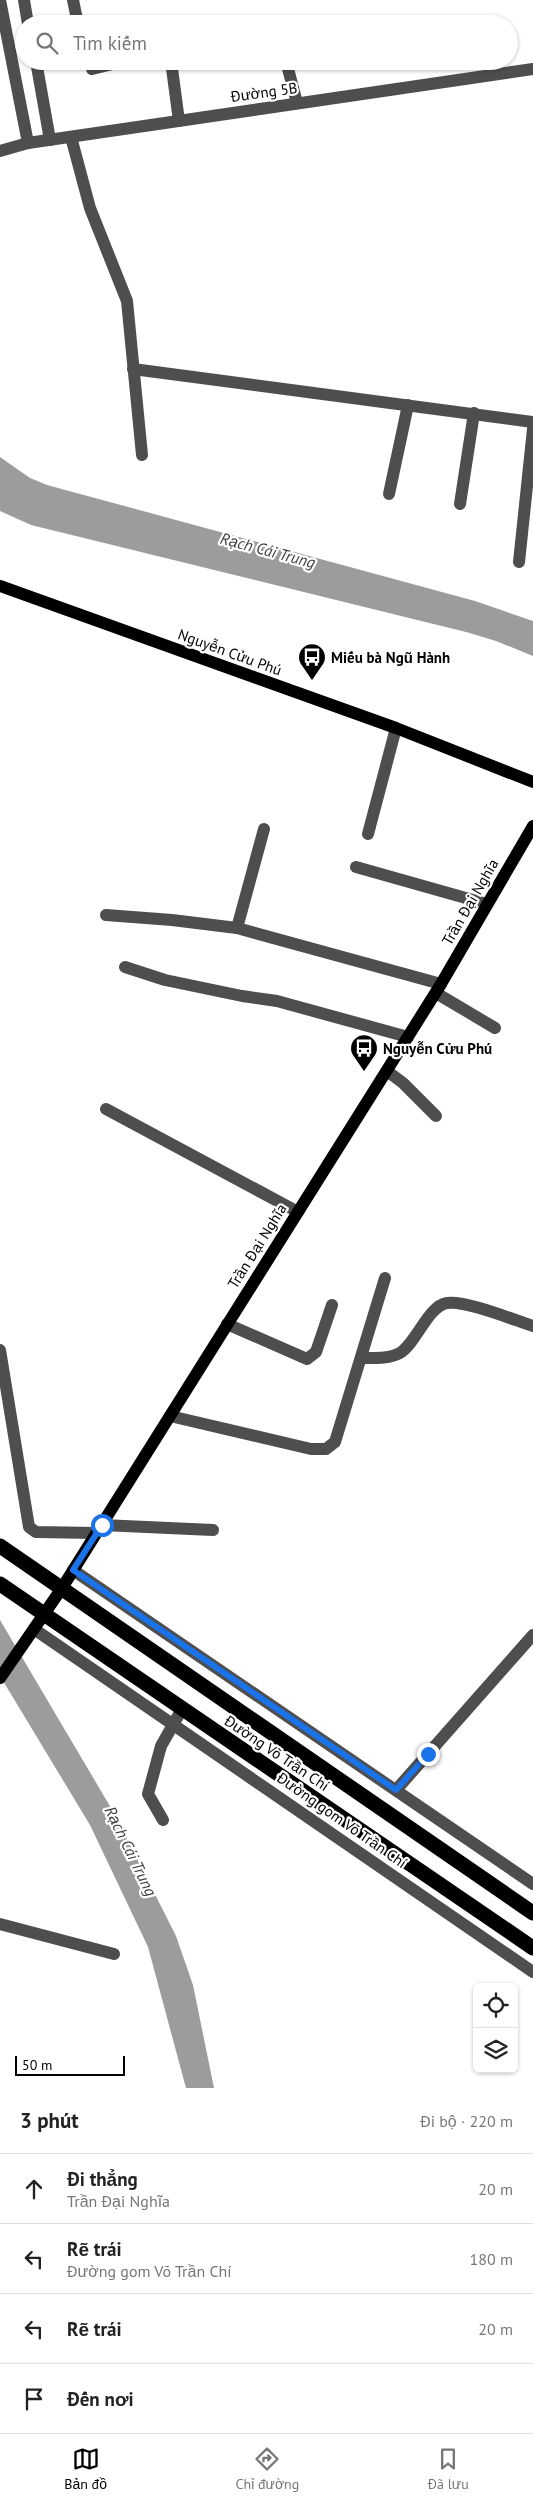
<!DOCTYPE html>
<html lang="vi">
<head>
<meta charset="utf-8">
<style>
	body { margin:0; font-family:"PT Sans",sans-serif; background:#f6f6f6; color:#222 }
	.controls { position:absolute; right:15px; bottom:15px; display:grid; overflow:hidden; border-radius:8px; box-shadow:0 1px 4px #0004 }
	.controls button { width:45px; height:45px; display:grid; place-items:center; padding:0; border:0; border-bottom:1px solid #e0e0e0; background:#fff; color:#222; font:25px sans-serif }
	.scale { position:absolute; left:15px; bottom:12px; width:110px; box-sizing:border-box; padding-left:5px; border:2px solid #000; border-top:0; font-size:14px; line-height:18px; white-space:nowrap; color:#000; -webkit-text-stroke:4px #fff; paint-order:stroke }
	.stop { position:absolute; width:15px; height:15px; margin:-11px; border:4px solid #1a73e8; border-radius:50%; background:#fff }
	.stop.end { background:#1a73e8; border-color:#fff; box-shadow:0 1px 5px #0008 }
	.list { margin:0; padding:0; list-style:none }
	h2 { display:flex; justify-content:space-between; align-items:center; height:65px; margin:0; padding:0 20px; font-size:21px }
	h2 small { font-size:16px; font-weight:400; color:#767676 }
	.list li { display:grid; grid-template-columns:32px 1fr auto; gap:15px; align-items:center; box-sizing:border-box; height:70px; padding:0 20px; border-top:1px solid #e0e0e0 }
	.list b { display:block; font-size:19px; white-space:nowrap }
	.list p { margin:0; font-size:16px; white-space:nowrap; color:#767676 }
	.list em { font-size:16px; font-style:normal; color:#767676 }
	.icon { flex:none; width:28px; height:28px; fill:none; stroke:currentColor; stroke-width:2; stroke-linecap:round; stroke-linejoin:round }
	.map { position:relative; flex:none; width:533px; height:2088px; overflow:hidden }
	.search { position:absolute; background:#fff; box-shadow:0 1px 4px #0004; left:15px; right:15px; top:15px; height:55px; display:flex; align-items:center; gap:12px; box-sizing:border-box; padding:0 18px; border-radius:28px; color:#767676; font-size:19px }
	.sheet { height:345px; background:#fff }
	nav { display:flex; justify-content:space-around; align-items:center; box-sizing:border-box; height:70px; border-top:1px solid #e0e0e0; background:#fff; font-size:14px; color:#767676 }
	nav a { display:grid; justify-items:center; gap:2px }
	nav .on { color:#000 }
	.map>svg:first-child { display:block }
	.water { fill:#9c9c9c }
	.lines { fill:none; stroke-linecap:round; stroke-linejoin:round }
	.minor { stroke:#4e4e4e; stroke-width:12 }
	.major { stroke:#000; stroke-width:12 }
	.highway { stroke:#000; stroke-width:15 }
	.route { stroke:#1a73e8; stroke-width:6 }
	.labels { text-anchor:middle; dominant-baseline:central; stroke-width:4.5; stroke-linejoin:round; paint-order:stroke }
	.street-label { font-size:15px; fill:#000; stroke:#fff }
	.poi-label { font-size:15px; font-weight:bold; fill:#000; stroke:#fff; text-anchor:start }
	.water-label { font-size:16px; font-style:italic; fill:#3d3d3d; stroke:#fff }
</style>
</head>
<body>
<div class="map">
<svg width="533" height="2088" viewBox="0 0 533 2088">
	<rect width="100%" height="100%" fill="#fff"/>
	<g class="water">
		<polygon points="0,457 30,478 47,485 475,601 533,621 533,656 496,641 466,632 31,525 0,511"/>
		<polygon points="0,1620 114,1813 176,1936 193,1985 214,2088 186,2088 148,1947 90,1825 0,1676"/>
	</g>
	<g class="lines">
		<g class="minor">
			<polyline points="0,0 28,143"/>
			<polyline points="24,0 28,24"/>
			<polyline points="73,0 78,24"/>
			<polyline points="36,61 50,140"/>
			<polyline points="90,61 92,69 125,61"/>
			<polyline points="171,61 179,121"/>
			<polyline points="286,61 297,103"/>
			<polyline points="71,137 90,208 127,301 142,455"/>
			<polyline points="0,151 28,143 533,69"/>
			<polyline points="133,369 533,422"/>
			<polyline points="389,494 408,405"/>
			<polyline points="460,504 474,413"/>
			<polyline points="519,562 533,429"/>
			<polyline points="368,834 396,728"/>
			<polyline points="356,867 487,904"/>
			<polyline points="106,915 172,920 237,928 441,984"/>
			<polyline points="237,928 264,829"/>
			<polyline points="125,967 165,980 242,996 277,1001 408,1037"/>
			<polyline points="436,993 495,1028"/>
			<polyline points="387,1071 403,1083 436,1116"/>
			<polyline points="106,1109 298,1212"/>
			<polyline points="227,1324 307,1359 316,1352 332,1305"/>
			<polyline points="0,1350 29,1527 36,1532 96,1533"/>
			<path d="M362,1358C374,1358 389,1359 400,1353C417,1342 428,1306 447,1303C465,1300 514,1320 533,1326"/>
			<polyline points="170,1416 311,1449 326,1449 335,1442 385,1278"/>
			<polyline points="102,1525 213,1530"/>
			<polyline points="73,1570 533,1884"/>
			<polyline points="34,1629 533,1972"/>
			<polyline points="396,1790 533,1635"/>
			<polyline points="163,1820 148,1794 161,1746 182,1709"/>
			<polyline points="0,1924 114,1954"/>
		</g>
		<g class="major">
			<polyline points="0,586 396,728 533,782"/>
			<polyline points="0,1678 62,1588 441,984 533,826"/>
		</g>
		<g class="highway">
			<polyline points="0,1546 533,1913"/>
			<polyline points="0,1584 533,1948"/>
		</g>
	</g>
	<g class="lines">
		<polyline class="route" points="102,1525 73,1570 396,1790 428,1754"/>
	</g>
	<defs>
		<g id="bus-pin" transform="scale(1.4375)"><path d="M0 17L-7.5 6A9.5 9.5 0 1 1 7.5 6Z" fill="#000" stroke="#fff"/><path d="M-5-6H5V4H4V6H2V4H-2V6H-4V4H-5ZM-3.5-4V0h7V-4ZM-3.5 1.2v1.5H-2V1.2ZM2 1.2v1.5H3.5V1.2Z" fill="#fff"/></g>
	</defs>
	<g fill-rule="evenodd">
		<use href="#bus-pin" x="312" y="657"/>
		<use href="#bus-pin" x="364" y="1048"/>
	</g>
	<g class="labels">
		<g class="street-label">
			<text transform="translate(264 92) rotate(-8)">Đường 5B</text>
			<text transform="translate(230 652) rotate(20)">Nguyễn Cửu Phú</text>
			<text transform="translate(470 902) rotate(-60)">Trần Đại Nghĩa</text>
			<text transform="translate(257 1246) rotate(-58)">Trần Đại Nghĩa</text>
			<text transform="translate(277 1753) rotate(34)">Đường Võ Trần Chí</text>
			<text transform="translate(342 1820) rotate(35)">Đường gom Võ Trần Chí</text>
		</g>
		<g class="poi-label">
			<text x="331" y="657">Miếu bà Ngũ Hành</text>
			<text x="383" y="1048">Nguyễn Cửu Phú</text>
		</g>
		<g class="water-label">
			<text transform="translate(268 550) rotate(15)">Rạch Cái Trung</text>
			<text transform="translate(131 1851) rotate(64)">Rạch Cái Trung</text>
		</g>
	</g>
</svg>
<div class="controls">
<button><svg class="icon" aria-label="locate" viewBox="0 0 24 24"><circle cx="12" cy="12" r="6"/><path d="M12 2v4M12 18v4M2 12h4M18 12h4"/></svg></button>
<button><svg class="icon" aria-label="layers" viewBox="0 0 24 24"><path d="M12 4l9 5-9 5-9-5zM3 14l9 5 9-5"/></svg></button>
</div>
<div class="scale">50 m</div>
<div class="stop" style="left:102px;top:1525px"></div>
<div class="stop end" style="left:428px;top:1754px"></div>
<div class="search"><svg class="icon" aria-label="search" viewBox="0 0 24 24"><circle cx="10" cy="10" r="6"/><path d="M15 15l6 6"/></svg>Tìm kiếm</div>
</div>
<section class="sheet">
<h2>3 phút<small>Đi bộ · 220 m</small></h2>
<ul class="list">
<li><svg class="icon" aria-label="ahead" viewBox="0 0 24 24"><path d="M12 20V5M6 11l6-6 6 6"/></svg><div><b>Đi thẳng</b><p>Trần Đại Nghĩa</p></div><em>20 m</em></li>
<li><svg class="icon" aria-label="left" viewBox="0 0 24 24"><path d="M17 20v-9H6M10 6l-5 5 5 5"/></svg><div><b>Rẽ trái</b><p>Đường gom Võ Trần Chí</p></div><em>180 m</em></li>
<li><svg class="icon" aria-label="left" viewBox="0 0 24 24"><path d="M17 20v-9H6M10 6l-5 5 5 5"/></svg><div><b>Rẽ trái</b></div><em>20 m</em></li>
<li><svg class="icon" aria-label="arrive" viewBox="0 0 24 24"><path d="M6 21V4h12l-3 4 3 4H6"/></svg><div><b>Đến nơi</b></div></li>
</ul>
</section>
<nav>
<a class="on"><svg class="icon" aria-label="map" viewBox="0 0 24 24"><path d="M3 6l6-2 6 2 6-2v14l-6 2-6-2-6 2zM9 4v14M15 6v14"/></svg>Bản đồ</a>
<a><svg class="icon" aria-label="directions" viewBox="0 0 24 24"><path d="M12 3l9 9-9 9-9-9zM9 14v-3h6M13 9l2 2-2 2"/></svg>Chỉ đường</a>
<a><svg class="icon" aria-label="saved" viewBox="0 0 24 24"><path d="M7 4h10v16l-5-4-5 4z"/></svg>Đã lưu</a>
</nav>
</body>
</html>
